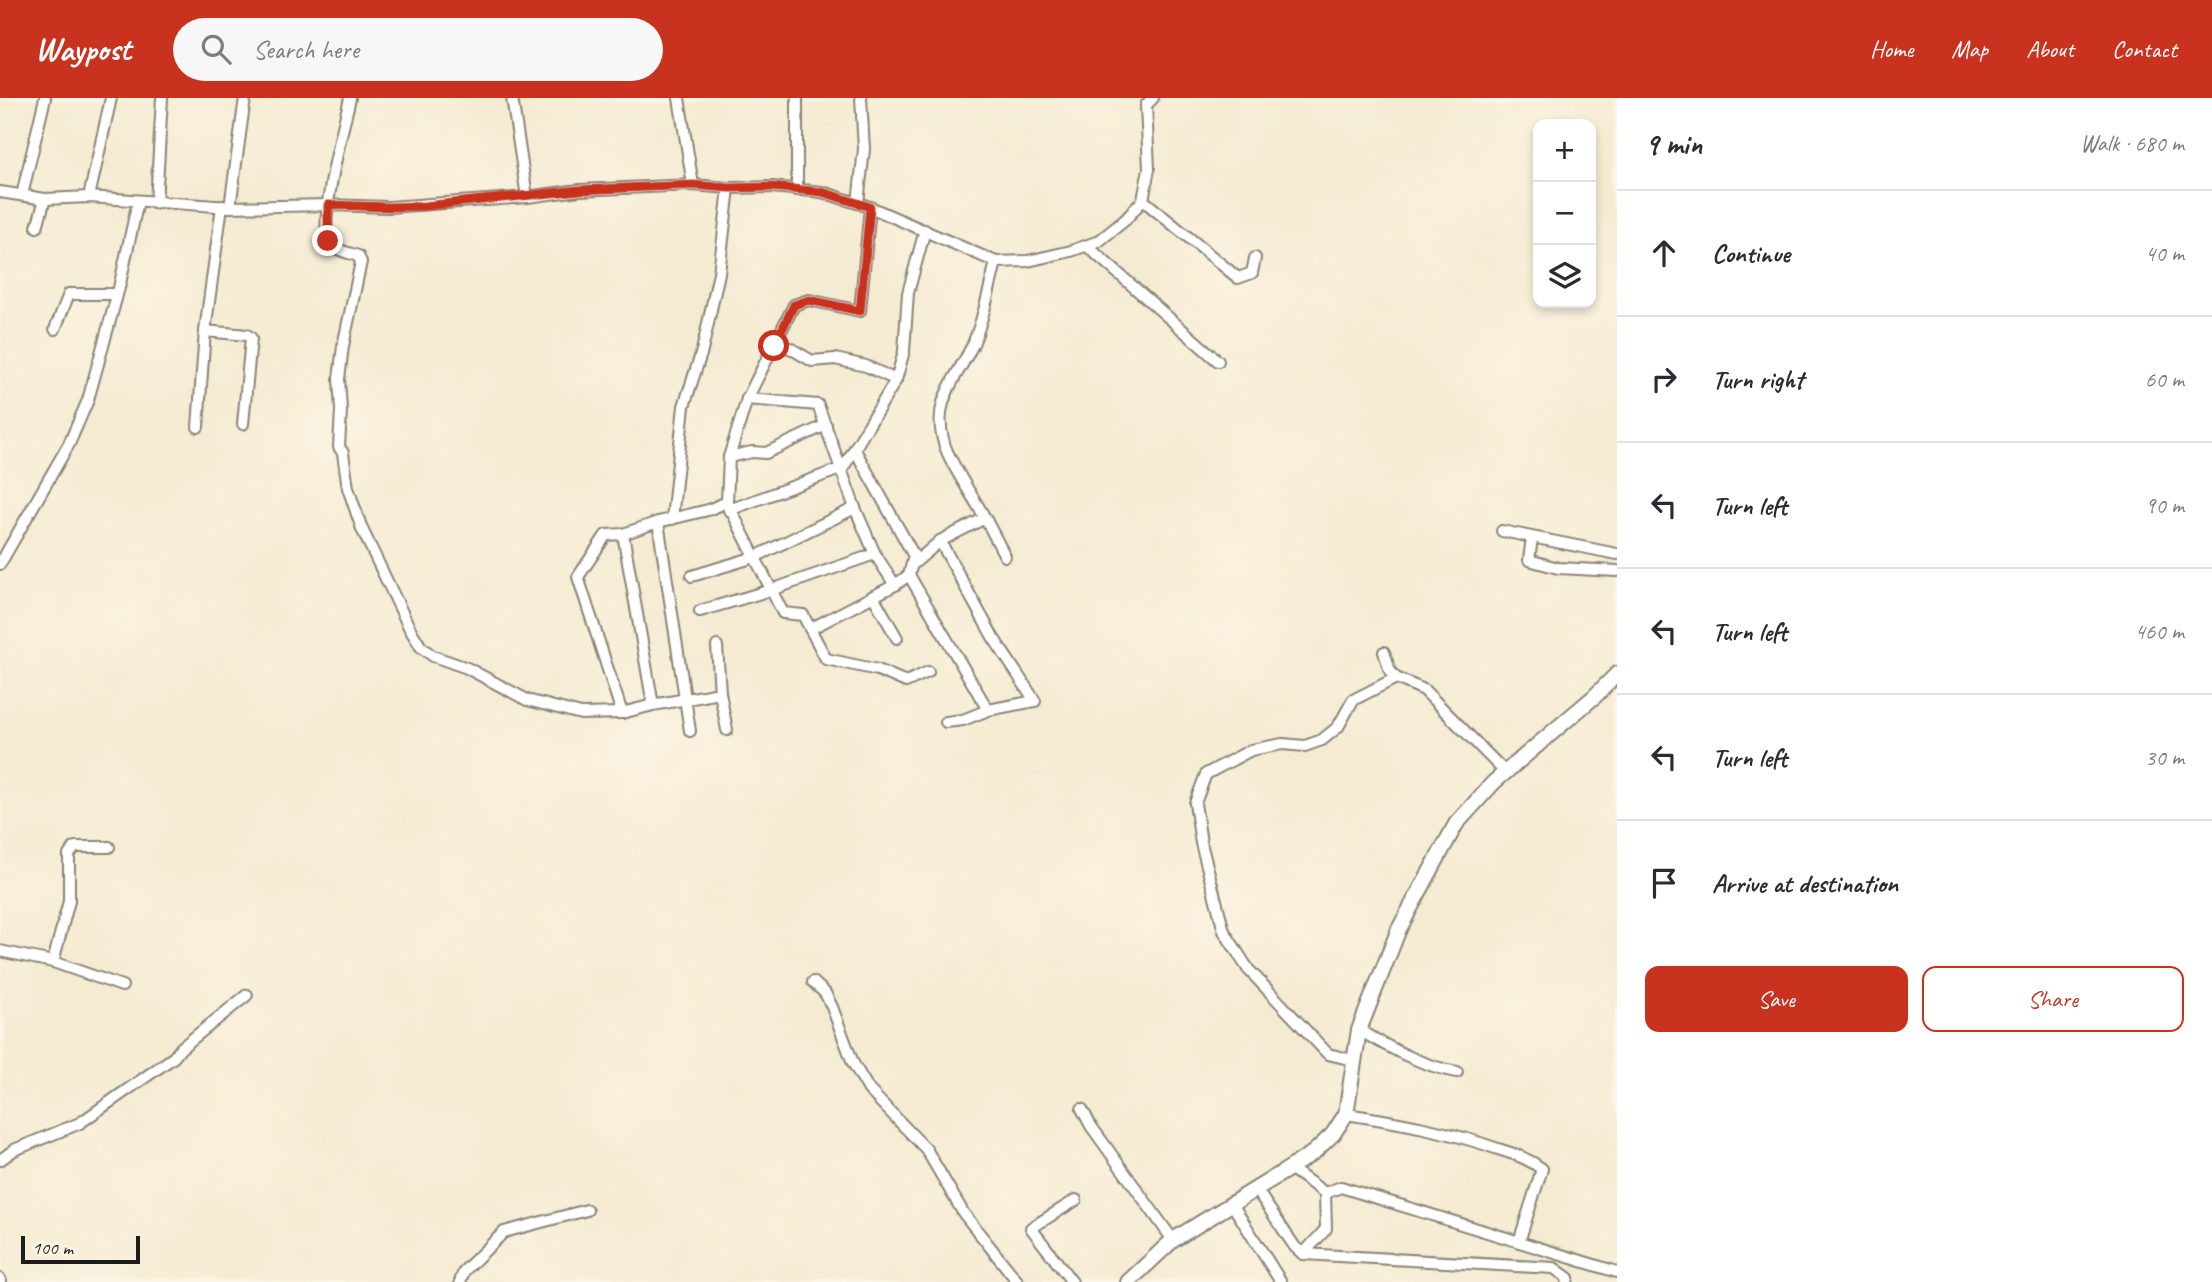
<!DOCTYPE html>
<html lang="en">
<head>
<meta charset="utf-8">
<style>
	body { margin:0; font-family:Caveat,sans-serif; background:#f7f7f7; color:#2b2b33 }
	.controls { position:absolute; right:21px; top:21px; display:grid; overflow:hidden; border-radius:14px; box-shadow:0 4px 10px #0003 }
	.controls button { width:63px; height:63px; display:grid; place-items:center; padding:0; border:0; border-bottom:2px solid #e1e1e2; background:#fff; color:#2b2b33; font:35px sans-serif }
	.scale { position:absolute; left:21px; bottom:18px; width:119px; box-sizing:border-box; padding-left:7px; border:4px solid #1c1c1c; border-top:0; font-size:19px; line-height:24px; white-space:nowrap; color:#1c1c1c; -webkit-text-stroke:5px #fcf5e5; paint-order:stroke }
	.stop { position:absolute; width:21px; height:21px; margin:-16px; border:5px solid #c8321e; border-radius:50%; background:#fff }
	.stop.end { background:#c8321e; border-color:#fff; box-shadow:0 2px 7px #0008 }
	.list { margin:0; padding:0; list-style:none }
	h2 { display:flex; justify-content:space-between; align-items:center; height:91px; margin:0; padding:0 28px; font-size:30px }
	h2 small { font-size:23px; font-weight:400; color:#7c7c81 }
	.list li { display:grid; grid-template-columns:46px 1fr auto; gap:21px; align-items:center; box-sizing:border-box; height:126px; padding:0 28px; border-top:2px solid #e1e1e2 }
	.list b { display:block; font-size:26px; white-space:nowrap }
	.list em { font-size:23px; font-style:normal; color:#7c7c81 }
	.actions { display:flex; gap:14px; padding:21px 28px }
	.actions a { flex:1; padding:16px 0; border:2px solid #c8321e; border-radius:14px; text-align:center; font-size:24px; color:#c8321e }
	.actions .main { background:#c8321e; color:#fff }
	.icon { flex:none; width:38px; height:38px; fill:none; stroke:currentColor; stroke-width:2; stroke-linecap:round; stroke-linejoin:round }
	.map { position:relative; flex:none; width:1617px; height:1184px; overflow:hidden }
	header { display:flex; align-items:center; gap:42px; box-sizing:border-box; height:98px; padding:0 35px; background:#c8321e; color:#fff }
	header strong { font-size:33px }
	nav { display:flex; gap:38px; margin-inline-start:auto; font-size:24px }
	.search { width:490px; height:63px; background:#f7f7f7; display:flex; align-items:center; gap:18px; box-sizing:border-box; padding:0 24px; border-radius:38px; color:#7c7c81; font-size:26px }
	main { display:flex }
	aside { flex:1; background:#fff }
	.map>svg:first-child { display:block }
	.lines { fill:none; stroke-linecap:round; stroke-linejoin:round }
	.minor-casing { stroke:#888477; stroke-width:14 }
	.major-casing { stroke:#888477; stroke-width:18 }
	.minor { stroke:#fff; stroke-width:10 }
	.major { stroke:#fff; stroke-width:14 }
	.route { stroke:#c8321e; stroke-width:9 }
</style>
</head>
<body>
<header>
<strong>Waypost</strong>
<div class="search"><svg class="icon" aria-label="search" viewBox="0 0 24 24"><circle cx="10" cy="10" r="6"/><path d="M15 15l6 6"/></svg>Search here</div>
<nav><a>Home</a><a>Map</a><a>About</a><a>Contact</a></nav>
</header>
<main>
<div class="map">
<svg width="1617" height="1184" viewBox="0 0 1617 1184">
	<rect width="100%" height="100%" fill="#fcf5e5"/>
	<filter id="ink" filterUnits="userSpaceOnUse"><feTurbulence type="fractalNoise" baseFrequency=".0143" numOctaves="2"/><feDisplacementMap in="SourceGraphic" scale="14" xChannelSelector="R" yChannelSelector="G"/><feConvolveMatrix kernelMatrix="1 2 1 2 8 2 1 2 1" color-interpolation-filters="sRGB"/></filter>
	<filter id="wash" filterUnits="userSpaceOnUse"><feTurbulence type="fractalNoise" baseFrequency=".00686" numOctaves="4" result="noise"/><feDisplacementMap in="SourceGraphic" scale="28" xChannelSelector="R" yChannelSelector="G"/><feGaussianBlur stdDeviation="1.57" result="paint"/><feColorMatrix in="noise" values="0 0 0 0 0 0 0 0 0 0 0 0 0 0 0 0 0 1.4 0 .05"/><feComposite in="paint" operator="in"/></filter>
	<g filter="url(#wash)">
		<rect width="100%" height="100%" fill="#f5ebd2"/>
	</g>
	<g filter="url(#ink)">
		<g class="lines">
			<g class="minor-casing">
				<g id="minor">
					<path d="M350,0C344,27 318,123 329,144C333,152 350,155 358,158L361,164L343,248L339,281L341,312L339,349L343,355L348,390L362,431L410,531L421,549L433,558L467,570L527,602L581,616L622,615L653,607"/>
					<polyline points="512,0 527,99"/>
					<polyline points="679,0 693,87"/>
					<polyline points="797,0 797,92"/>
					<polyline points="0,94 45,101 89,99 230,109 328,107 389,109 527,99 579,92 693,87 729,90 772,89 822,94 870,109 996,164 1028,163 1071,153 1099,143 1125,122 1143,102 1149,71 1146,7 1153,0"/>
					<polyline points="22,97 45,0"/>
					<polyline points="89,99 111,0"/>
					<polyline points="1143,102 1238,180 1252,175 1255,160"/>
					<polyline points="156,105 162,0"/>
					<polyline points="858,105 864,51 861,0"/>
					<polyline points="222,108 205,233 247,237 251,240 243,326"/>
					<polyline points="230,109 245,0"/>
					<polyline points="870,109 860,213 809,202 794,207 747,301 729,359 727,404 783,515 803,517 826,561 878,572 906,584 928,574"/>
					<polyline points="37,129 45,101"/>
					<polyline points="1087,148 1218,263"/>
					<polyline points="55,231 69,196 116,196"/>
					<polyline points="774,248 790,250 812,263 835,261 866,268 896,282"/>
					<polyline points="747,301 818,307 855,410 875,456 895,487 909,477 988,612"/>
					<polyline points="198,329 205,233"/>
					<polyline points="855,352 914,458 909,477"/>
					<polyline points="729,359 752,354 766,355 826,327"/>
					<polyline points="729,412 843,370 896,282 904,253 908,195 925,132"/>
					<polyline points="985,420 1005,458"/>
					<polyline points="672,421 684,308 702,253 719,175 729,90"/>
					<polyline points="658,424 623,436 653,607 720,595 717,548"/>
					<polyline points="1502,433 1617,456"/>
					<polyline points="1532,440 1529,462 1558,470 1617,473"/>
					<polyline points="0,466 69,346 88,302 119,190 138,103"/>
					<polyline points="912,467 940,443"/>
					<polyline points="692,478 755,459 855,410"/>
					<polyline points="873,498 897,540"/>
					<polyline points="700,513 771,492 875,456"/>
					<polyline points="810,531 895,487"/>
					<polyline points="1384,554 1390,573 1396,580 1424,592 1505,674"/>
					<polyline points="720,595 727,632"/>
					<polyline points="622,615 578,479 606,437 623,436"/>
					<path d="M946,624L963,622L988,612L1035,603L993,539L940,443L985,420C974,400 949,364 944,345C931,302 957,281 973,246C984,220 989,191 996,164"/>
					<polyline points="690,633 658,424 708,412 727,404"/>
					<polyline points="0,853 53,864 122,888"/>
					<polyline points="53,864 69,803 69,757 75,749 109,749"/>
					<polyline points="813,884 825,895 832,909 853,965 869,992 926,1051 964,1116 1018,1184"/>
					<path d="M1359,932C1390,950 1422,968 1457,974"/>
					<polyline points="1353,962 1328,956 1248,871 1224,833 1201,745 1195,705 1206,676 1251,652 1282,646 1305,648 1322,642 1338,629 1353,602 1396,580"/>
					<polyline points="1082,1011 1091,1028 1173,1142"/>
					<path d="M1346,1016C1398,1024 1448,1033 1498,1051C1514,1056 1528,1060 1542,1071L1519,1144"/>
					<polyline points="0,1062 14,1052 80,1025 174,959 181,950 247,897"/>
					<polyline points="1290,1070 1325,1095 1341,1089 1617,1174"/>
					<polyline points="1256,1091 1295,1149 1303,1156 1554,1170 1568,1180 1567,1184"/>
					<polyline points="1232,1106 1281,1184"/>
					<polyline points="1303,1156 1326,1131 1325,1095"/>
					<polyline points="0,1181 1,1184"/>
					<polyline points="460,1184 464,1173 504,1134 587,1112"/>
					<polyline points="1072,1184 1031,1130 1076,1102"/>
				</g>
			</g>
			<g class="major-casing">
				<polyline id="major" points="1128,1184 1173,1142 1290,1070 1314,1054 1333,1036 1346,1016 1359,932 1399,831 1456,726 1494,684 1595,598 1617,576"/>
			</g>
			<use href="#minor" class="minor"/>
			<use href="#major" class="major"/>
		</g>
	</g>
	<g class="lines" filter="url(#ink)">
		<polyline class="route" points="328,143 328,107 389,109 425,108 579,92 693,87 729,90 772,89 822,94 870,109 860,213 809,202 794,207 774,248"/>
	</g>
</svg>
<div class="controls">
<button>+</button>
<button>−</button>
<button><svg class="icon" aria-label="layers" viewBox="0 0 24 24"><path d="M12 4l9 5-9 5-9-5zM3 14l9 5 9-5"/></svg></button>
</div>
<div class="scale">100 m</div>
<div class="stop" style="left:774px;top:248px"></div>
<div class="stop end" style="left:328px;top:143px"></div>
</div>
<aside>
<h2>9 min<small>Walk · 680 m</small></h2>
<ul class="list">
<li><svg class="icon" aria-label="ahead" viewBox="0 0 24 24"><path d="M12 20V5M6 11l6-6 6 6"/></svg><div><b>Continue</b></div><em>40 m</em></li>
<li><svg class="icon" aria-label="right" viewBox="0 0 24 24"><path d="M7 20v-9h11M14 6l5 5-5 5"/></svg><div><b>Turn right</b></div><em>60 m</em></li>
<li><svg class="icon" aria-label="left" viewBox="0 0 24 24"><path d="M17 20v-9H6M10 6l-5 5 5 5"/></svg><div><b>Turn left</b></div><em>90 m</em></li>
<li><svg class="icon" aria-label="left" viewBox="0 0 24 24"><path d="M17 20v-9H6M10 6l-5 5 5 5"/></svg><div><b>Turn left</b></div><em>460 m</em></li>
<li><svg class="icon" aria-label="left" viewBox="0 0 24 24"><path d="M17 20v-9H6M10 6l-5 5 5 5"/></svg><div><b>Turn left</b></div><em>30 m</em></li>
<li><svg class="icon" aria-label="arrive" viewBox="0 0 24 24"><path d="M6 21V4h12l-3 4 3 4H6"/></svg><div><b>Arrive at destination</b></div></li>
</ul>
<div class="actions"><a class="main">Save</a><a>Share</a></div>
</aside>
</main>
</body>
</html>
